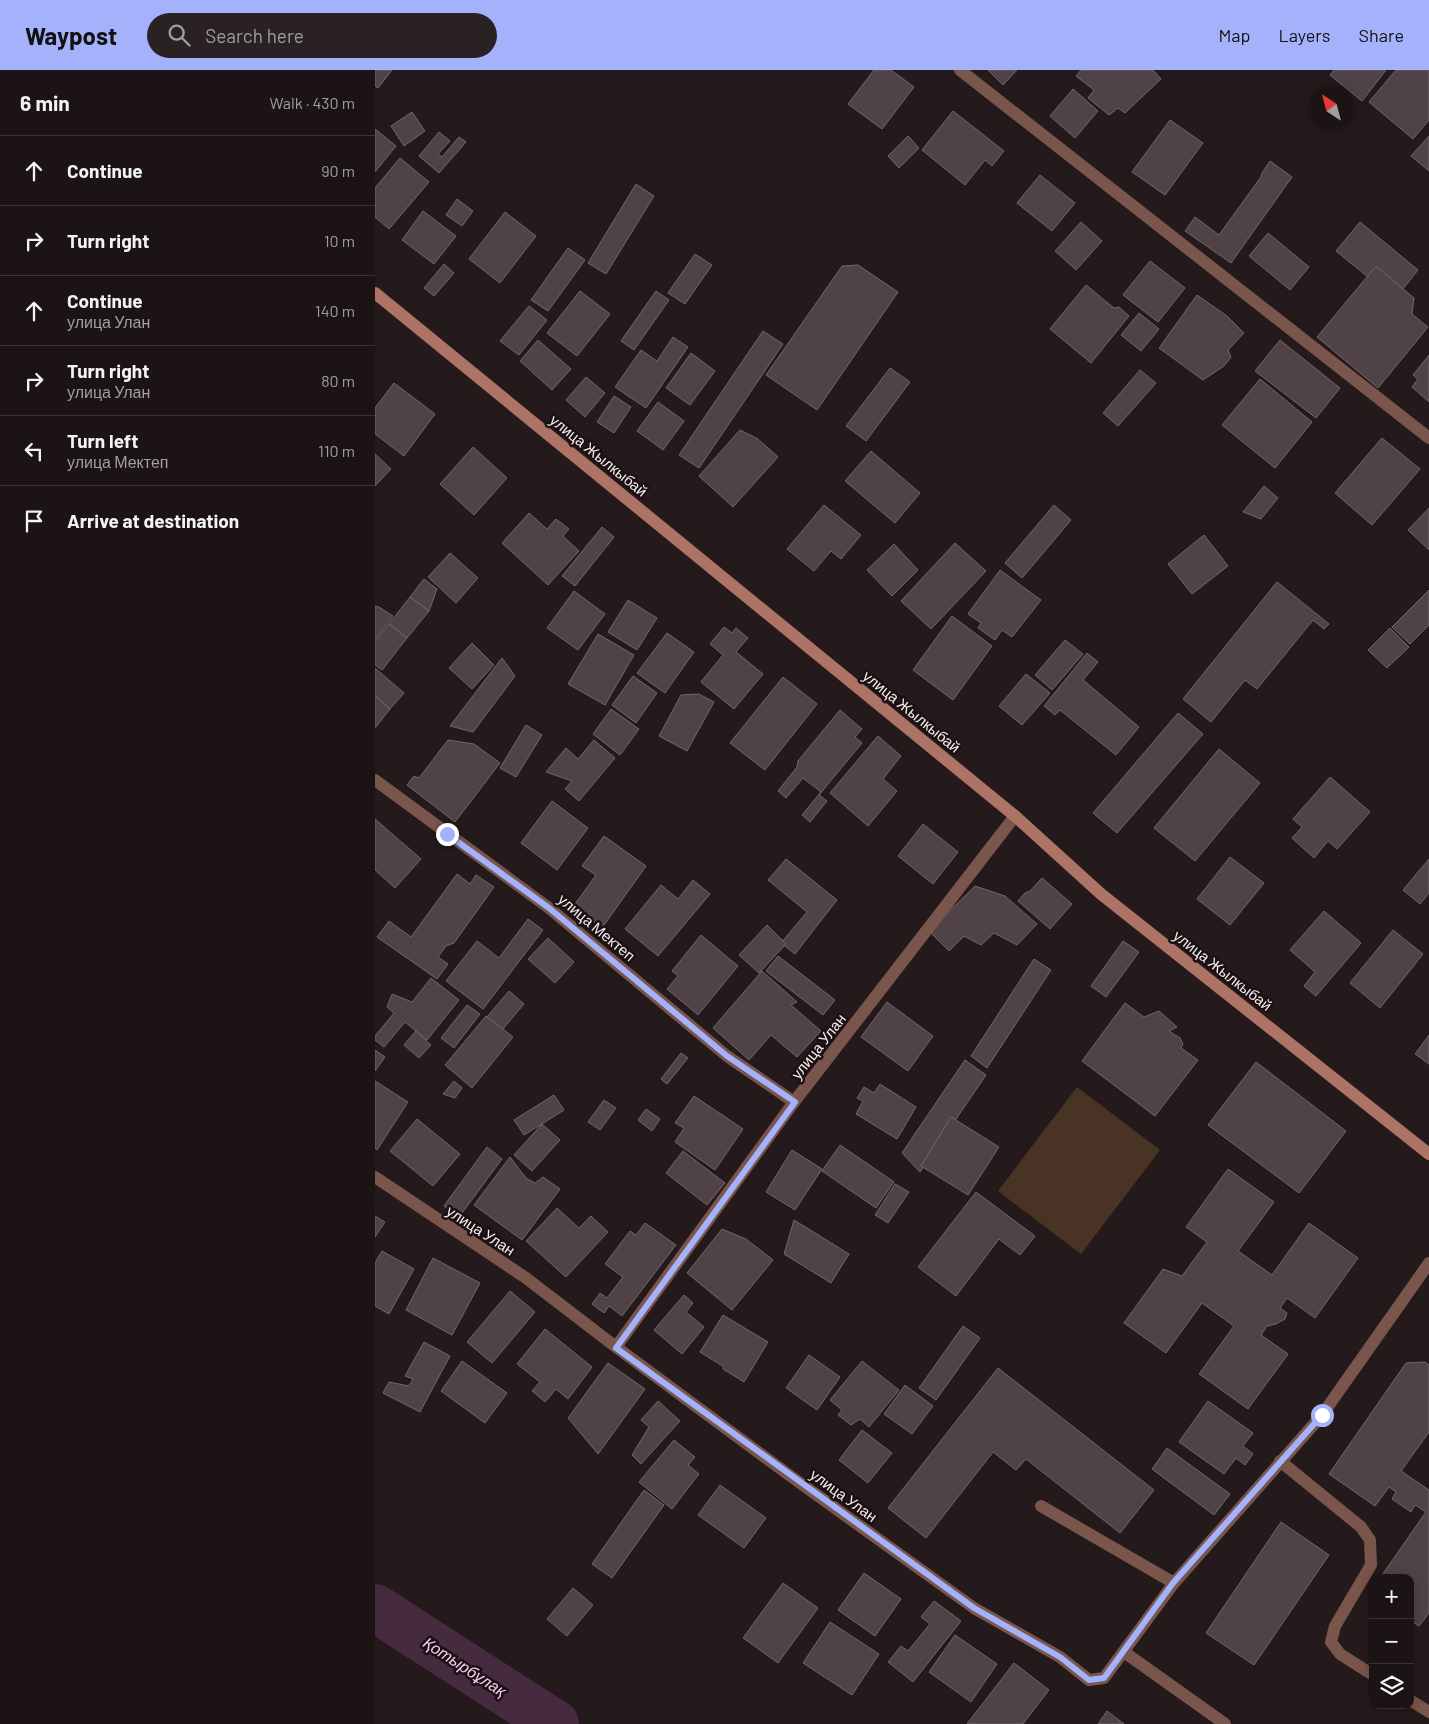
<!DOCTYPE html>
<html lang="en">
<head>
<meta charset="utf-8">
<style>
	body { margin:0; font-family:Barlow,sans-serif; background:#292122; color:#f1f3f6 }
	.controls { position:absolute; right:15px; bottom:15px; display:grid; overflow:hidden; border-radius:10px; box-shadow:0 2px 12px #0003 }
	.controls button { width:45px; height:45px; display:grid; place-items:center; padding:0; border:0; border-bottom:1px solid #3a3334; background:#1c1414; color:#f1f3f6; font:25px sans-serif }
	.compass { position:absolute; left:934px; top:15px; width:45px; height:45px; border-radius:50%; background:#1c1414; box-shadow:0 2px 12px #0003; rotate:324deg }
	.stop { position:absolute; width:15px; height:15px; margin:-11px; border:4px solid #a4b2fc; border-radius:50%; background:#fff }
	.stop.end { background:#a4b2fc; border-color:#fff; box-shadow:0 1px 5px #0008 }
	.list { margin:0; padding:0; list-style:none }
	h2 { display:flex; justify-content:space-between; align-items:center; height:65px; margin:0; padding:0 20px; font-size:21px }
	h2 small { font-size:16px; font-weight:400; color:#a09ea0 }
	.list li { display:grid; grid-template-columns:32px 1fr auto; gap:15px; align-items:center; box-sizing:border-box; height:70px; padding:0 20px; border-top:1px solid #3a3334 }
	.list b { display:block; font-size:19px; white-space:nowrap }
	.list p { margin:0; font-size:16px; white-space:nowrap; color:#a09ea0 }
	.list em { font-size:16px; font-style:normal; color:#a09ea0 }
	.icon { flex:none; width:28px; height:28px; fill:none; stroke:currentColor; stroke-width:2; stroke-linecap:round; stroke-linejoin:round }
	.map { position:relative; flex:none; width:1054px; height:1654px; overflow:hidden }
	header { display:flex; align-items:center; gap:30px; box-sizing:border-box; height:70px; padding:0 25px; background:#a4b2fc; color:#111 }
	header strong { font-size:24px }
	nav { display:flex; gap:28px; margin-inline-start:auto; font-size:18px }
	.search { width:350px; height:45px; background:#292122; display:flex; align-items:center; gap:12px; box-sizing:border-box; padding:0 18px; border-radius:28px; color:#a09ea0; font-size:19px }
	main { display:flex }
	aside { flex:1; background:#1c1414 }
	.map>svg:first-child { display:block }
	.green { fill:#493324 }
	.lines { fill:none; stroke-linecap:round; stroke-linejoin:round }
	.river { stroke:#462a40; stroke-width:48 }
	.building { fill:#4f4347; stroke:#73666a }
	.lane { stroke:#79554b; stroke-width:12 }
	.street { stroke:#79554b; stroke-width:12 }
	.secondary { stroke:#ad7364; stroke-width:12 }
	.route { stroke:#a4b2fc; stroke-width:6 }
	.labels { text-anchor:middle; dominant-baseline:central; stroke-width:5; stroke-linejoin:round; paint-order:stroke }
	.street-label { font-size:15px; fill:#f7efef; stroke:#1c1112 }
	.water-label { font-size:16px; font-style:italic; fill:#f9ccee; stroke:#1c1112 }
</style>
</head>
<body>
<header>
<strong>Waypost</strong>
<div class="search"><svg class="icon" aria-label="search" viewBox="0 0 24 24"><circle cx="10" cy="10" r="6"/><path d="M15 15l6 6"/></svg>Search here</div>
<nav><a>Map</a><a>Layers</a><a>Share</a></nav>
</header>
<main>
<aside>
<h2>6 min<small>Walk · 430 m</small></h2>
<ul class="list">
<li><svg class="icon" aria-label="ahead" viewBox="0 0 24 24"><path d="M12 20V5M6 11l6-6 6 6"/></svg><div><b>Continue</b></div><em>90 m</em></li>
<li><svg class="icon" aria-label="right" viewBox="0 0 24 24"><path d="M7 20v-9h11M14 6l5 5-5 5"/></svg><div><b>Turn right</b></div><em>10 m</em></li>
<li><svg class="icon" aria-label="ahead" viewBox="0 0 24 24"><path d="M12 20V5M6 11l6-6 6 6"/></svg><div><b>Continue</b><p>улица Улан</p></div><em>140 m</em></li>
<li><svg class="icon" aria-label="right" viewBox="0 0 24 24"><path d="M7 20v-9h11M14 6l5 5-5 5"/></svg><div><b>Turn right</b><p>улица Улан</p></div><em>80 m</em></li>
<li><svg class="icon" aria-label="left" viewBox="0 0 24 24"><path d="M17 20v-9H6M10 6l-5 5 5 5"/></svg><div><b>Turn left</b><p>улица Мектеп</p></div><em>110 m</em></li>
<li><svg class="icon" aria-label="arrive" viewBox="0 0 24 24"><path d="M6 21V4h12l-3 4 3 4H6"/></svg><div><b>Arrive at destination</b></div></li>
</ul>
</aside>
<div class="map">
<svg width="1054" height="1654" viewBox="0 0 1054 1654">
	<rect width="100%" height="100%" fill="#251a1b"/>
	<polygon class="green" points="702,1017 785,1080 706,1184 623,1121"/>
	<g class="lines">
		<polyline class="river" points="0,1538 180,1654"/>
	</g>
	<g class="building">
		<polygon points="0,0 17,0 3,18 0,16"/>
		<polygon points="499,0 516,0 539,17 507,59 473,34"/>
		<polygon points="613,0 642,0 628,15"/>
		<polygon points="706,0 778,0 786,9 750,43 743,38 734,45 713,28 719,20 701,6"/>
		<polygon points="959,0 1011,0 987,31 955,5"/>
		<polygon points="1021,0 1054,0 1054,50 1038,69 994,32"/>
		<polygon points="698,19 723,41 700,68 675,46"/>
		<polygon points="578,41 629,81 617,96 610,90 590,115 547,80"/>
		<polygon points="37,42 50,61 29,76 16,56"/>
		<polygon points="795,50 828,73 790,125 757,102"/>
		<polygon points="0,59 21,76 0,102"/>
		<polygon points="64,62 75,71 63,84 67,87 84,67 91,72 64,103 44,86"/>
		<polygon points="533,66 544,78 524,98 513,86"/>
		<polygon points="1054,66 1054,101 1036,86"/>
		<polygon points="25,88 54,112 14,159 0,147 0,118"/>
		<polygon points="895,91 917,107 856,193 810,161 820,147 844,165 886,107 887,103"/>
		<polygon points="665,105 700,133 677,161 642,133"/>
		<polygon points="261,114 279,126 231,204 213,193"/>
		<polygon points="82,129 98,141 87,156 71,145"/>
		<polygon points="48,141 81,166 59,194 27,170"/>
		<polygon points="130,142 161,166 125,213 94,189"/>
		<polygon points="706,152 727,171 701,200 680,181"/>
		<polygon points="985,152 1043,200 1020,229 961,181"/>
		<polygon points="893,163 934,197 915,220 874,186"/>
		<polygon points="193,178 210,190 173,241 156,230"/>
		<polygon points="320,184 337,195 310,234 293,223"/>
		<polygon points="775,191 810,218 783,252 748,225"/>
		<polygon points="69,194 79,203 59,226 49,218"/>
		<polygon points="483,195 523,222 442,340 391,305 467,196"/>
		<polygon points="1001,196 1039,228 1037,244 1053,257 1003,318 942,267"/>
		<polygon points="711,215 739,238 744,237 754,246 716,293 675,259"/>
		<polygon points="205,221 235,244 202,286 172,263"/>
		<polygon points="281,221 294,230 259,280 246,271"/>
		<polygon points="822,225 852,246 869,263 853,280 856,287 849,296 828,310 784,278"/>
		<polygon points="154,236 172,250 144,285 125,271"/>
		<polygon points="764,243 784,259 766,281 746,265"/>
		<polygon points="388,261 408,274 324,398 304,385"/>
		<polygon points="298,267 313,277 271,338 240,317 266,280 282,291"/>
		<polygon points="163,270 196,299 177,320 145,291"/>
		<polygon points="905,270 965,318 941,348 880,301"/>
		<polygon points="316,283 340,301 315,335 291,318"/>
		<polygon points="1054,285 1054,332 1037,317 1043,309 1038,305"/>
		<polygon points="515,298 535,312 491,371 471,356"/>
		<polygon points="765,300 781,313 743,356 728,343"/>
		<polygon points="211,307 230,323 210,347 191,330"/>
		<polygon points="885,309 937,352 900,398 847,355"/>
		<polygon points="19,313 60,344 29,386 0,364 0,338"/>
		<polygon points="239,326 256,337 239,363 222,352"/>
		<polygon points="283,332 309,351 288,380 262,361"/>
		<polygon points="365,360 383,369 403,387 358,437 324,406"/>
		<polygon points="1007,368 1045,399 997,455 960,423"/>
		<polygon points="98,377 132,408 99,445 65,414"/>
		<polygon points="496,381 545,423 520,453 470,411"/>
		<polygon points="0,384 16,399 0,416"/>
		<polygon points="889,416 903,428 886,449 868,442"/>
		<polygon points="449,435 486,465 466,489 456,481 439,501 412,479"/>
		<polygon points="679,435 696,450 647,508 630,493"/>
		<polygon points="1054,438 1054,480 1033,460"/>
		<polygon points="154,443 172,459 181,449 194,459 188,466 204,481 173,515 127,473"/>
		<polygon points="227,457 239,467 200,516 187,506"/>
		<polygon points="829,465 853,496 817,524 793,494"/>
		<polygon points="580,473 611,501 556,559 526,531"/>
		<polygon points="519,474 543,500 517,526 492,500"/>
		<polygon points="75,483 103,508 81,533 53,507"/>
		<polygon points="625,500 666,530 637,567 627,560 620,570 603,558 606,553 593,544"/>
		<polygon points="49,509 62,519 54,541 35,527"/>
		<polygon points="902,512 954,554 949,559 938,550 882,619 870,610 836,652 808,629"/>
		<polygon points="1054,520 1054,555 1035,574 1017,557"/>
		<polygon points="199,521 230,544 203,580 172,558"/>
		<polygon points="35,527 54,541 32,568 14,554"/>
		<polygon points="253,530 282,548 262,580 233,562"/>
		<polygon points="0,536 4,537 18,546 0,570"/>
		<polygon points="577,546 617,576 578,630 538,600"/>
		<polygon points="14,554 32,568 7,600 0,595 0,572"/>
		<polygon points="349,557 357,563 361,558 373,568 361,582 388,604 359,639 326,612 348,585 335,574"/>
		<polygon points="1015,558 1034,577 1012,598 993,580"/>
		<polygon points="292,563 319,582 290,623 262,603"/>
		<polygon points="223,564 259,585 230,635 193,614"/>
		<polygon points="690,570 708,584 677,620 660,605"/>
		<polygon points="97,573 119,595 97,619 74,598"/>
		<polygon points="712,583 723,592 708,610 764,657 741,685 685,640 680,645 669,636"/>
		<polygon points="127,588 140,606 98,662 75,656"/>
		<polygon points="0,598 29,623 15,639 0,625"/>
		<polygon points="651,604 675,623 647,655 624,636"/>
		<polygon points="258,606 282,623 261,653 237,635"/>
		<polygon points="408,607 442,634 390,700 355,673"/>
		<polygon points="324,624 339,632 312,681 284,666 306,625"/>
		<polygon points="0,626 15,639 0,658"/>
		<polygon points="236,639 264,659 245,685 218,664"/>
		<polygon points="465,640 487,659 480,667 487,673 444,725 452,731 435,752 427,745 446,722 428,708 411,728 403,721 422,697 423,691"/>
		<polygon points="803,643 828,664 742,763 718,743"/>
		<polygon points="151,655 167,665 141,707 125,698"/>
		<polygon points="503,666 526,686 508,709 522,721 493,756 455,723"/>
		<polygon points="73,670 99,674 125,693 80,752 32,715 39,706 44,708"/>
		<polygon points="219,670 240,688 204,731 190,719 197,711 171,702 191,678 203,689"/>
		<polygon points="844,679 885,713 820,791 779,758"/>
		<polygon points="955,707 995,742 962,779 953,771 939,788 917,768 927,757 918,749"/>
		<polygon points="177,731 213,758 182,800 146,773"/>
		<polygon points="0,749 46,789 20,818 0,800"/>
		<polygon points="548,754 583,782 558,814 523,786"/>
		<polygon points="229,766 271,796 227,858 198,837 221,805 207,796"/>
		<polygon points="855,787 889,813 855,855 822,829"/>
		<polygon points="411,789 462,830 420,884 406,873 432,842 393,810"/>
		<polygon points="1054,789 1054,823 1045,834 1028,820"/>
		<polygon points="82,804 95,814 101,805 119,817 79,873 71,876 63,887 73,894 62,909 2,867 14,851 36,867"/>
		<polygon points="667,808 697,834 675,859 643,831 650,823 655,821"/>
		<polygon points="318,810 335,824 283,886 250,859 286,815 303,829"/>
		<polygon points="600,816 630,826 662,854 642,875 619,863 606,875 589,866 574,881 554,861"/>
		<polygon points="949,841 986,873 941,926 929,916 940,902 915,880"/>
		<polygon points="153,849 168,860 108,939 71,911 102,871 124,888"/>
		<polygon points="392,855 411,874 384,903 364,885"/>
		<polygon points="1018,860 1048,884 1005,938 975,913"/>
		<polygon points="326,865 363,896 323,945 292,919 303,906 297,901"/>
		<polygon points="173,868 199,892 180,913 153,889"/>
		<polygon points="748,871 764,882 731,927 716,916"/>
		<polygon points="403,886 460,930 448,945 391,901"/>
		<polygon points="659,889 676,900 612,998 596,986"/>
		<polygon points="387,901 422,932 416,935 446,961 422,987 396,965 374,990 338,958"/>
		<polygon points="56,908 84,930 52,970 30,952 9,977 0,970 0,966 19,943 12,937 17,924 37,932"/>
		<polygon points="134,921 149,934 127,960 112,947"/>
		<polygon points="512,932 558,966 533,1001 486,967"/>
		<polygon points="750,933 769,947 784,941 802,957 794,961 805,968 808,974 806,978 823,990 780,1046 707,991"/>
		<polygon points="92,935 105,944 79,978 66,968"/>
		<polygon points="111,946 138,967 97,1018 70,995"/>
		<polygon points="41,961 56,975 44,988 29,975"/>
		<polygon points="1054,965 1054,994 1040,984"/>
		<polygon points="0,980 10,987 0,1001"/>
		<polygon points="306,983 313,988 292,1014 286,1009"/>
		<polygon points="590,990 611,1005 545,1102 527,1083"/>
		<polygon points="881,992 971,1061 924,1123 833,1055"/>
		<polygon points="0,1011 33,1032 2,1080 0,1078"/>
		<polygon points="79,1011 87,1018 80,1028 68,1024"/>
		<polygon points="505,1014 541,1037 522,1069 481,1044 488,1031 482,1028 489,1017 499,1023"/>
		<polygon points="179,1025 189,1040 149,1065 139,1050"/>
		<polygon points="319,1026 368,1059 340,1100 300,1072 309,1058 300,1053"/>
		<polygon points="229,1030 241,1038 225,1060 213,1052"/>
		<polygon points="271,1039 285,1049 277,1061 263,1050"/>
		<polygon points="576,1047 624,1077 593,1125 546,1096"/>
		<polygon points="42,1049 85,1084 58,1116 15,1081"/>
		<polygon points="167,1054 185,1070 157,1101 139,1085"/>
		<polygon points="465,1075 519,1112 501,1138 447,1101"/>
		<polygon points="112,1077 127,1089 84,1147 69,1136"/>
		<polygon points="417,1080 447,1099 420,1140 391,1122"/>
		<polygon points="308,1081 350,1113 332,1135 291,1103"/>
		<polygon points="135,1087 151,1108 160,1113 168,1107 185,1119 147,1170 99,1135"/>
		<polygon points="853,1099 899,1132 863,1181 897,1205 934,1153 983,1188 940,1248 912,1228 905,1238 912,1243 910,1249 901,1254 892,1256 886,1265 913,1284 873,1339 824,1304 859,1256 827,1233 791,1283 749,1253 788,1199 807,1206 832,1172 811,1157"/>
		<polygon points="520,1114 534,1122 513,1153 500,1145"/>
		<polygon points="601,1122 660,1166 645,1185 624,1169 581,1226 543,1197"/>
		<polygon points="182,1138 204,1158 216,1146 233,1162 191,1207 151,1171"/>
		<polygon points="0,1146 10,1152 0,1167"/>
		<polygon points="419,1150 474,1184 456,1213 409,1184"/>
		<polygon points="270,1153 301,1175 247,1246 234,1236 229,1243 217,1234 225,1223 232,1228 248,1207 230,1194 255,1161 261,1165"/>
		<polygon points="347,1159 371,1169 398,1190 357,1240 312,1203"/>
		<polygon points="7,1181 39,1199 14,1244 0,1236 0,1193"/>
		<polygon points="58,1188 105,1213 77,1265 31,1240"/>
		<polygon points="135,1221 160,1242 117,1293 92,1272"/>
		<polygon points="309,1225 318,1233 311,1242 329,1257 307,1284 279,1260"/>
		<polygon points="348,1245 393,1272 369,1312 348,1299 349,1297 325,1282"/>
		<polygon points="588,1256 605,1268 561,1330 544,1318"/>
		<polygon points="170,1259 217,1297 193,1329 181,1319 170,1332 157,1321 165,1312 142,1294"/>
		<polygon points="49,1272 75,1286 45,1342 8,1323 14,1312 34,1316 38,1309 30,1306"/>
		<polygon points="434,1285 465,1307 442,1340 411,1318"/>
		<polygon points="87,1291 132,1323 110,1353 66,1321"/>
		<polygon points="487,1291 524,1320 494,1357 485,1349 476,1355 463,1345 467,1340 455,1330"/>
		<polygon points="1050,1292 1054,1295 1054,1362 1026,1401 1054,1420 1054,1543 1044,1556 1035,1550 1035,1508 1005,1508 1051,1442 1040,1435 1036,1442 1017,1429 1021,1422 1014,1417 1000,1436 954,1404 1031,1293"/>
		<polygon points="233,1293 270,1319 223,1384 193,1348"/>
		<polygon points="623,1298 779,1420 745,1463 651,1389 641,1400 618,1382 551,1468 513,1438"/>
		<polygon points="530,1315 558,1336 537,1364 509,1344"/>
		<polygon points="283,1331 305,1351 266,1394 257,1385 274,1357 266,1350"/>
		<polygon points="833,1331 878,1363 868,1376 878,1384 870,1395 861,1388 849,1404 804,1372"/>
		<polygon points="487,1360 517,1383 493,1413 464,1390"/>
		<polygon points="299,1370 320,1387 313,1395 324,1404 297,1439 264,1412"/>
		<polygon points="792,1378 855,1424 839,1445 777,1399"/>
		<polygon points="345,1415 391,1448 369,1478 323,1445"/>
		<polygon points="269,1420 289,1435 237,1508 217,1494"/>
		<polygon points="906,1452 954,1485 879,1595 831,1563"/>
		<polygon points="489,1503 526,1529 500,1566 463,1540"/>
		<polygon points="408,1513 443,1538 403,1593 368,1568"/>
		<polygon points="198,1518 218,1535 192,1566 172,1549"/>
		<polygon points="559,1531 586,1551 538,1612 513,1592 526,1576 533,1581 555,1554 546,1547"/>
		<polygon points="455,1552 504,1584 477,1625 428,1593"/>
		<polygon points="580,1565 622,1594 596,1632 554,1602"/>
		<polygon points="639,1593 674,1620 648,1654 592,1654"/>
		<polygon points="732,1641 749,1654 723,1654"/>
	</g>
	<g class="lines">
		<g class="lane">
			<polyline points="905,1391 986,1457 995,1470 996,1495 960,1556 956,1572 965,1584 998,1605"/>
			<polyline points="1035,1630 1054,1642"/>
		</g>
		<g class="street">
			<polyline points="585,0 1054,368"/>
			<polyline points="0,710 174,838 352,986 419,1032"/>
			<polyline points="0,1107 151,1208 241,1277 414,1405 599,1538 685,1587 714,1610 729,1608 799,1513"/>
			<polyline points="241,1277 419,1032 640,746"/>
			<polyline points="666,1436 799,1513 947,1345 1054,1193"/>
			<polyline points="749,1582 850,1654"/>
		</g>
		<polyline class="secondary" points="0,223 640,746 726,824 1054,1084"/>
	</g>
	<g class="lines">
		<polyline class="route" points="72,764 174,838 352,986 420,1032 241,1278 599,1538 685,1587 714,1610 729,1608 798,1513 947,1345"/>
	</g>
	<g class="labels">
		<g class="street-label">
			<text transform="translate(224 385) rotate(39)">улица Жылкыбай</text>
			<text transform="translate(537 641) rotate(39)">улица Жылкыбай</text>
			<text transform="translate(222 857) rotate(40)">улица Мектеп</text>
			<text transform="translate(848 900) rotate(38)">улица Жылкыбай</text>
			<text transform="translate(443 976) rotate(-52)">улица Улан</text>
			<text transform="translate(106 1160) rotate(33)">улица Улан</text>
			<text transform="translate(469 1425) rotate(36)">улица Улан</text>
		</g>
		<g class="water-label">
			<text transform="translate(90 1596) rotate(33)">Қотырбұлақ</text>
		</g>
	</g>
</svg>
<div class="controls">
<button>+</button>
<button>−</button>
<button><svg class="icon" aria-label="layers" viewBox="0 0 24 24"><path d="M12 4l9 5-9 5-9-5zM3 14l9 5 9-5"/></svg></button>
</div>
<svg class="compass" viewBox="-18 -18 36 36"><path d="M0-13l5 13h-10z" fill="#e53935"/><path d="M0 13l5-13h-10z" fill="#a09ea0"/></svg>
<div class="stop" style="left:947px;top:1345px"></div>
<div class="stop end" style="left:72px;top:764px"></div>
</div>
</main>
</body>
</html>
